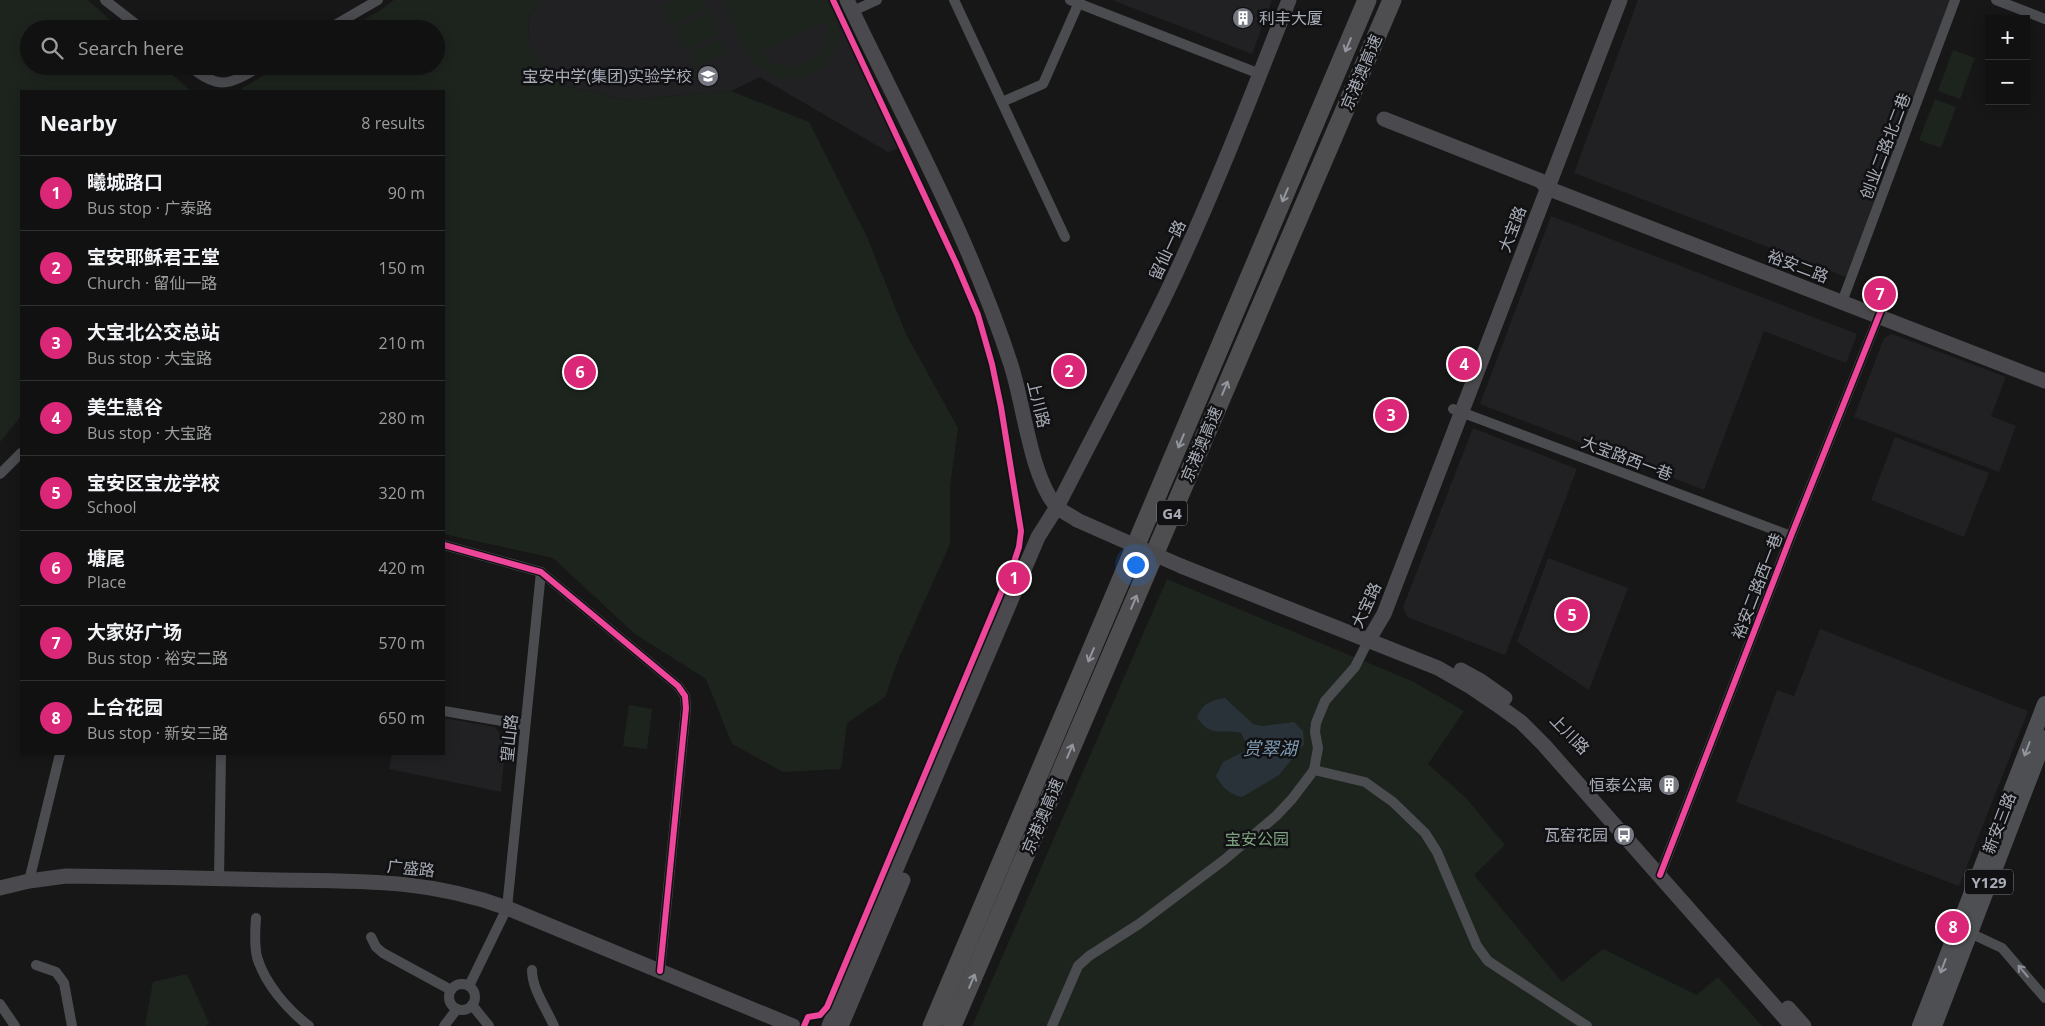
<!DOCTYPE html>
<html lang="en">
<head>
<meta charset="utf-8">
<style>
	body { margin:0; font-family:"Open Sans","Noto Sans SC",sans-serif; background:#1a1a1a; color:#f1f3f6 }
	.controls { position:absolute; right:15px; top:15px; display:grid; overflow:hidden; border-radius:0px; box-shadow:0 2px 12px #0003 }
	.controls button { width:45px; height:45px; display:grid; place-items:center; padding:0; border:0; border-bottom:1px solid #303131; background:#111; color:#f1f3f6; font:25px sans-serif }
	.you { position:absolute; left:1135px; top:564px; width:18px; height:18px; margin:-12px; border:4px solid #fff; border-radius:50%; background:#1a73e8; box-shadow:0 0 0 8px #1a73e833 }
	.badge { display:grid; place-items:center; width:32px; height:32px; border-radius:50%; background:#db2777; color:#fff; font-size:16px; font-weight:700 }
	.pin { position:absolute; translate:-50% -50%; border:2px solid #fff; box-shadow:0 1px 5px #0006 }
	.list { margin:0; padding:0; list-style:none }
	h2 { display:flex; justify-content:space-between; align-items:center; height:65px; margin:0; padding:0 20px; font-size:21px }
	h2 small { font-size:16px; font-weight:400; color:#9c9d9f }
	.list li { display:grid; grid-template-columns:32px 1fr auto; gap:15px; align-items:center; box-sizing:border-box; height:75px; padding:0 20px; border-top:1px solid #303131 }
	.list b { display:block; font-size:19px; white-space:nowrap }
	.list p { margin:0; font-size:16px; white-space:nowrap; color:#9c9d9f }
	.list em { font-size:16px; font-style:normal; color:#9c9d9f }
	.icon { flex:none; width:28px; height:28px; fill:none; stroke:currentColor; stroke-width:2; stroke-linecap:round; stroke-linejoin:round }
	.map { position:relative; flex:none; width:2045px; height:1026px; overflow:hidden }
	.search { position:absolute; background:#111; box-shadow:0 2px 12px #0003; left:20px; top:20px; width:425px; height:55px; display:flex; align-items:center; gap:12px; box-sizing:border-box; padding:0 18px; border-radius:28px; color:#9c9d9f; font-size:19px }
	.panel { position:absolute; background:#111; box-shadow:0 2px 12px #0003; left:20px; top:90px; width:425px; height:665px; border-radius:0px }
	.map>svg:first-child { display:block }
	.built { fill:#212123 }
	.green { fill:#1d241e; fill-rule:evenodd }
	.water { fill:#2a3239 }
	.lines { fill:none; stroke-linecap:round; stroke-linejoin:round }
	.minor { stroke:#4b4c50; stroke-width:10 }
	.secondary { stroke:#4a4a4e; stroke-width:15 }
	.primary { stroke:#4d4f52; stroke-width:16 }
	.motorway { stroke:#4e4e51; stroke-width:19 }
	.secondary-bridge { stroke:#4a4a4e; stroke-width:15 }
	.cycleway-casing { stroke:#111113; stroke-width:9 }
	.cycleway { stroke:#ed469a; stroke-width:6 }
	.oneway { stroke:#92959e }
	.oneway2 { stroke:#91969e }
	.oneway3 { stroke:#8c9099 }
	.labels { text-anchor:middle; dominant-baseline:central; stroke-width:5; stroke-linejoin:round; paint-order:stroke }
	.shield { fill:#111113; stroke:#7b7e86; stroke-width:1 }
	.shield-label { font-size:15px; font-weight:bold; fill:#a8adb8 }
	.poi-label { font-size:16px; fill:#a8adb8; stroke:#111113; text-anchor:end }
	.street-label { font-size:16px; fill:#a8adb8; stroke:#111113 }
	.park-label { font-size:16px; fill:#7fa381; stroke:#111113 }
	.water-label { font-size:18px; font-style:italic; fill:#7f9bb3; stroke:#111113 }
</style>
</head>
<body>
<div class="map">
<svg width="2045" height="1026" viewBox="0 0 2045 1026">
	<rect width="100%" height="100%" fill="#171717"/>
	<g class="built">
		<polygon points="542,0 830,0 899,148 888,152 760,77 731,91 625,100 568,86 549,76 535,59 528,38 529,16"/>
		<polygon points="1112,0 1272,0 1252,54"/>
		<polygon points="1638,0 1950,0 1846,277 1574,173"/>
		<polygon points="1551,216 1857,334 1846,363 1764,331 1704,490 1480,404"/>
		<polygon points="1892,334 2006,377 1991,416 2016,426 1999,472 1854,417 1884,338"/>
		<polygon points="1473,428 1577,469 1505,655 1407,617 1403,607"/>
		<polygon points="1895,437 1989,473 1964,537 1871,500"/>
		<polygon points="1548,558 1628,588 1589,690 1517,642"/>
		<polygon points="1820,629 2028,711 1959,886 1736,802 1777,690 1794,696"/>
		<polygon points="444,718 495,727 506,742 501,792 389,769 392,754 444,754"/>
	</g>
	<g class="green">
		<polygon points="0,0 88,0 120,29 29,29 29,66 162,66 191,91 21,91 21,416 0,442"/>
		<polygon points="394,0 542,0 529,16 528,38 535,59 549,75 568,86 625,100 731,91 809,122 867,237 906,334 958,428 950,487 950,544 899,658 885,697 847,723 841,769 783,772 732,744 706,679 635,634 553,558 444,534 444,91 243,91 242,88 280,66 436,66 436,29 348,29 379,11"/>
		<polygon points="672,0 704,0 708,9 671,26 661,5"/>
		<path d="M723,0H829C834,9 838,19 839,29C841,70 791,94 759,67C743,53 732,20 723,0ZM826,22C837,61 788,83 761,53Z"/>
		<polygon points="709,12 719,33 683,50 673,29"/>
		<polygon points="720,38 727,53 696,67 689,52"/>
		<polygon points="1953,50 1975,58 1960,99 1938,91"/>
		<polygon points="1935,99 1956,107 1941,148 1919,140"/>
		<polygon points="1167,579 1412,681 1464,711 1428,764 1467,799 1505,845 1474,875 1562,982 1603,949 1697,995 1718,977 1762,1026 972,1026"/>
		<polygon points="629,705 652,709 647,749 623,746"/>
		<polygon points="187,974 209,1023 206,1026 145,1026 153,982"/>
	</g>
	<path class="water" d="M1225,698L1253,724L1262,726L1294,722L1303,731L1304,744L1279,775L1242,797C1229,794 1222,787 1216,776L1223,762L1245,751L1247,745L1241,733C1218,728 1214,739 1197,718C1202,704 1210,700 1225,698Z"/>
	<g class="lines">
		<g class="minor">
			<polyline points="105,0 142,29"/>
			<polyline points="954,0 1065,237"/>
			<polyline points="1070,0 1260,74"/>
			<polyline points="1996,0 2045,19"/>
			<polyline points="853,11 877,0"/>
			<polyline points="328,29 378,0"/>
			<path d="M189,66C221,91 228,85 261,66"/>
			<polyline points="1002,102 1043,84 1080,0"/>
			<polyline points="1842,302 1955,0"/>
			<polyline points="1453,409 1791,536"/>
			<polyline points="0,474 21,453"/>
			<polyline points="444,545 541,572 678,686 685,696 686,708 660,971"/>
			<polyline points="444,711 525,725"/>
			<polyline points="1314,770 1365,782 1393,802 1425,833 1437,852 1477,946 1488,961 1587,1026"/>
			<polyline points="1660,875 1791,536 1882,308"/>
			<polyline points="219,878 221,754"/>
			<polyline points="29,881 60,754"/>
			<path d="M256,918C255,931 254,944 257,957C265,984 287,1009 309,1026"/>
			<polyline points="1970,933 2002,948 2045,998"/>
			<polyline points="371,937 376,947 383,953 451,990"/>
			<polyline points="36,965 56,972 64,983 72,1026"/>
			<path d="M532,970C532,989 546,1008 554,1026"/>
			<circle cx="462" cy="997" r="13"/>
			<polyline points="469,986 507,908 541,572"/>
			<polyline points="0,1004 15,1026"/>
			<polyline points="472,1005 489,1026"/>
			<polyline points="444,1026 457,1009"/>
			<polyline points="1052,1026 1078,966 1089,956 1139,924 1224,860 1276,816 1292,799 1314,770 1318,748 1315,732 1316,723 1325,701 1355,667 1368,641"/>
		</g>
		<g class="secondary">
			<path d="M847,0C904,120 970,238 1011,365C1024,405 1030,473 1055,505C1060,511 1070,515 1077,520"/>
			<polyline points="1384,119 1541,181 1547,188 2045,381"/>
			<polyline points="1181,566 1438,668 1471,687 1496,704 1521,722 1544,745 1792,1026"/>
			<polyline points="1368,641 1384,614 1620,0"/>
			<polyline points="1461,670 1481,681 1505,698"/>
			<path d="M0,888L29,881L66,876C137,877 207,878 278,880C361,881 428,879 507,908L793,1026"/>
			<polyline points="1788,1008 1804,1026"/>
			<path d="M829,1026L1038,537L1057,507C1093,436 1131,366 1166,294C1212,198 1250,99 1289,0"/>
			<polyline points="841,1026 903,880"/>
		</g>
		<g class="primary">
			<polyline points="1920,1026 2045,704"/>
			<polyline points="1934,1026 2045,738"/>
		</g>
		<g class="motorway">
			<polyline points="932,1026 1367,0"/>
			<polyline points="952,1026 1392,0"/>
		</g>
		<polyline class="secondary-bridge" points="1077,520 1181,566"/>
		<g class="cycleway-casing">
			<g id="cycleway">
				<polyline points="444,545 541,572 678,686 685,696 686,708 660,971"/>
				<polyline points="1660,875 1791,536 1882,308"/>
				<polyline points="804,1026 808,1017 820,1015 827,1007 1014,562 1019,547 1021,531 1001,407 992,364 978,315 956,263 833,0"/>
			</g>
		</g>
		<use href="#cycleway" class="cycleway"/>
	</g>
	<defs><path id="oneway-shaft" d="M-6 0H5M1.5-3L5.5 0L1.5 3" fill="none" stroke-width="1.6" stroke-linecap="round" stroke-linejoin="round" transform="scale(1.25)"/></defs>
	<g class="oneway">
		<use href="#oneway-shaft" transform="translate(1348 45) rotate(113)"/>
		<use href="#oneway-shaft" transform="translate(1285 195) rotate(113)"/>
		<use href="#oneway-shaft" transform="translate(1225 388) rotate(-67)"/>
		<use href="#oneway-shaft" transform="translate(1181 441) rotate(113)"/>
		<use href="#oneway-shaft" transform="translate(1134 602) rotate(-67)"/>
		<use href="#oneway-shaft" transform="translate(1091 655) rotate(113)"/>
		<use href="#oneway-shaft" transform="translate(1070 751) rotate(-67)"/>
		<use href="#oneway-shaft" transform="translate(972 981) rotate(-67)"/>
	</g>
	<g class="oneway2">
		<use href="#oneway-shaft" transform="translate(2027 749) rotate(111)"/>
		<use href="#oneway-shaft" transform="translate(1943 966) rotate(111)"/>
	</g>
	<use class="oneway3" href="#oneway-shaft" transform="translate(2023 971) rotate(-130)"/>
	<defs>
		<g id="building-disc" transform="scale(1.125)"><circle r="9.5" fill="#757880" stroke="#111113"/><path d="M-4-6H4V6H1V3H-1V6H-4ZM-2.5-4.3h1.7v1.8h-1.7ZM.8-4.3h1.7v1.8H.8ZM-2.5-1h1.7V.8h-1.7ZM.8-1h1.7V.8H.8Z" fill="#fff"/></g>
		<g id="school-disc" transform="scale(1.125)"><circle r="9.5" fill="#757880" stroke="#111113"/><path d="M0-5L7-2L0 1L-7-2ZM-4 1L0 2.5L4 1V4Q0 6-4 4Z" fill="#fff"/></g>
		<g id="bus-disc" transform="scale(1.125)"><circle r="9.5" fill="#757880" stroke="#111113"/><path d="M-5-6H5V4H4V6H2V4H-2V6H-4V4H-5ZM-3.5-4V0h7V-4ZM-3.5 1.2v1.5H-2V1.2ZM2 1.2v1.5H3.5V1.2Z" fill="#fff"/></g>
	</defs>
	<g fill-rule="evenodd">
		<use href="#building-disc" x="1243" y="18"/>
		<use href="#school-disc" x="708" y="76"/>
		<use href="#building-disc" x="1669" y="785"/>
		<use href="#bus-disc" x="1624" y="835"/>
	</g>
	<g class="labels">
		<g class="shield">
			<rect x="1157" y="500.5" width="30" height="25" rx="4"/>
			<rect x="1965" y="869.5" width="48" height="25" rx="4"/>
		</g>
		<g class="shield-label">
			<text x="1172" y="513">G4</text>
			<text x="1989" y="882">Y129</text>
		</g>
		<g class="poi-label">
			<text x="1259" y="18" text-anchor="start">利丰大厦</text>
			<text x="692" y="76">宝安中学(集团)实验学校</text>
			<text x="1653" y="785">恒泰公寓</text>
			<text x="1608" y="835">瓦窑花园</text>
		</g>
		<g class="street-label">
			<text transform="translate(1361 72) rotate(-67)">京港澳高速</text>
			<text transform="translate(1885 146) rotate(-69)">创业二路北二巷</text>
			<text transform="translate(1512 229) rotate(-69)">大宝路</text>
			<text transform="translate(1167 250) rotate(-65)">留仙一路</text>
			<text transform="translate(1798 266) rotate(21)">裕安二路</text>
			<text transform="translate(1039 404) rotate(76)">上川路</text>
			<text transform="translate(1201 444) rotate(-67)">京港澳高速</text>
			<text transform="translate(1627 458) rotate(21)">大宝路西一巷</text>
			<text transform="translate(1757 586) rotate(-69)">裕安二路西一巷</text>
			<text transform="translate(1366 605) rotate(-65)">大宝路</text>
			<text transform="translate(1570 734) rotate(46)">上川路</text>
			<text transform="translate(509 738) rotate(-84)">望山路</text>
			<text transform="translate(1042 816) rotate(-67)">京港澳高速</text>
			<text transform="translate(1999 823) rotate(-69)">新安三路</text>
			<text transform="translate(411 868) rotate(6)">广盛路</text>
		</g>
		<g class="park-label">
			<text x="1257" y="839">宝安公园</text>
		</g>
		<g class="water-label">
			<text x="1270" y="748">赏翠湖</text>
		</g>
	</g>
</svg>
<div class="controls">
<button>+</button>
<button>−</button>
</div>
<div class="you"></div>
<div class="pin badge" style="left:1014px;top:578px">1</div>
<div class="pin badge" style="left:1069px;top:371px">2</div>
<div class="pin badge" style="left:1391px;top:415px">3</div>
<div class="pin badge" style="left:1464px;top:364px">4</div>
<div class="pin badge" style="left:1572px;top:615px">5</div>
<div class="pin badge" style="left:580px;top:372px">6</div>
<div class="pin badge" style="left:1880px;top:294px">7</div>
<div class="pin badge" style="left:1953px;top:927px">8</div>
<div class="search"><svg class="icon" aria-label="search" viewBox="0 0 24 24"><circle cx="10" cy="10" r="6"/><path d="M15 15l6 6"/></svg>Search here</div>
<section class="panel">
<h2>Nearby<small>8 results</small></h2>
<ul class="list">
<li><span class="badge">1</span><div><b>曦城路口</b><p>Bus stop · 广泰路</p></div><em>90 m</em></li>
<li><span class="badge">2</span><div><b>宝安耶稣君王堂</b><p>Church · 留仙一路</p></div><em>150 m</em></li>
<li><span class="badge">3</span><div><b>大宝北公交总站</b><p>Bus stop · 大宝路</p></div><em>210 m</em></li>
<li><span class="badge">4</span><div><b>美生慧谷</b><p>Bus stop · 大宝路</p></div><em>280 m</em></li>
<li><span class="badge">5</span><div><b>宝安区宝龙学校</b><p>School</p></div><em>320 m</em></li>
<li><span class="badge">6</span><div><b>塘尾</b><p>Place</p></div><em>420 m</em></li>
<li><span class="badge">7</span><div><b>大家好广场</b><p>Bus stop · 裕安二路</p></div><em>570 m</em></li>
<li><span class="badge">8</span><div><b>上合花园</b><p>Bus stop · 新安三路</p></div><em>650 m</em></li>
</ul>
</section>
</div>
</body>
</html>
